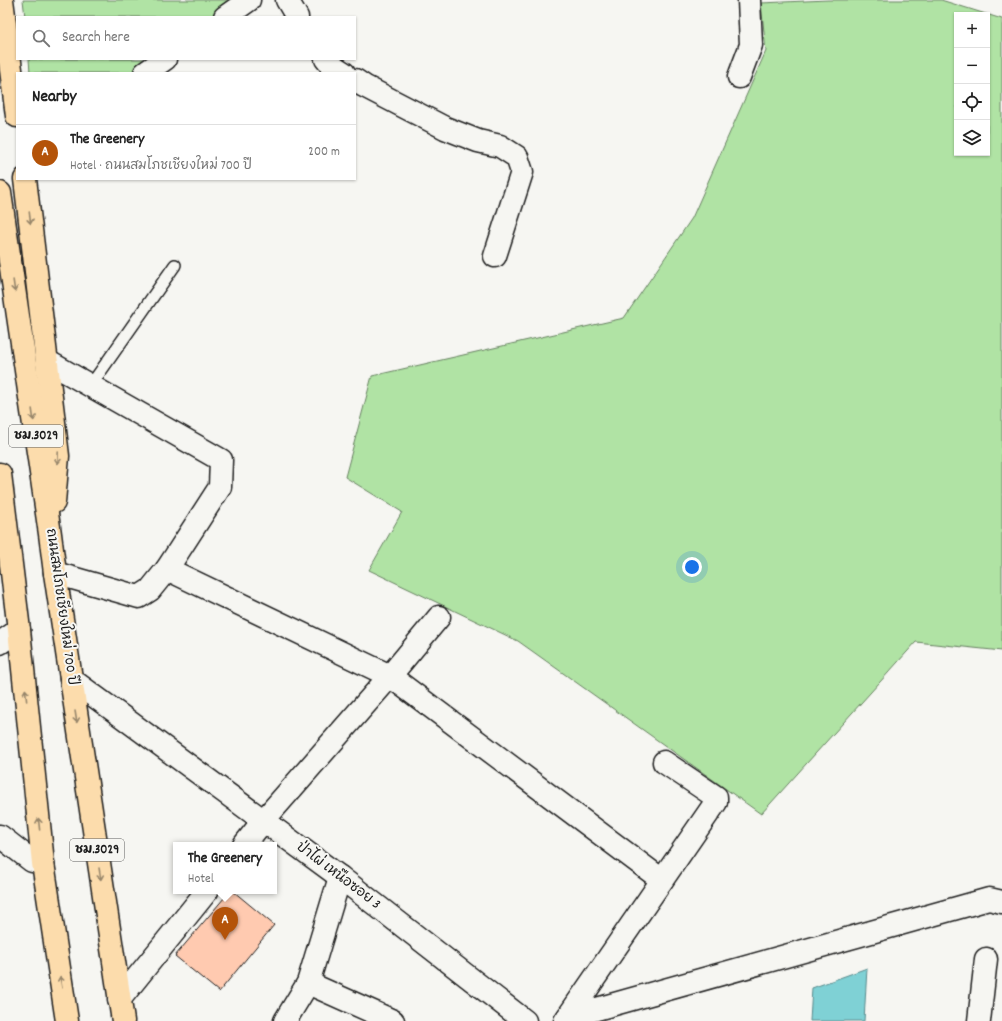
<!DOCTYPE html>
<html lang="en">
<head>
<meta charset="utf-8">
<style>
	body { margin:0; font-family:Dekko,"Playpen Sans Thai",sans-serif; background:#f6f6f6; color:#222 }
	.controls { position:absolute; right:12px; top:12px; display:grid; overflow:hidden; border-radius:0px; box-shadow:0 1px 3px #0004 }
	.controls button { width:36px; height:36px; display:grid; place-items:center; padding:0; border:0; border-bottom:1px solid #e0e0e0; background:#fff; color:#222; font:20px sans-serif }
	.you { position:absolute; left:692px; top:567px; width:14px; height:14px; margin:-10px; border:3px solid #fff; border-radius:50%; background:#1a73e8; box-shadow:0 0 0 6px #1a73e833 }
	.badge { display:grid; place-items:center; width:26px; height:26px; border-radius:50%; background:#b45309; color:#fff; font-size:13px; font-weight:700 }
	.pin { position:absolute; translate:-50% -33px; filter:drop-shadow(0 1px 2px #0008) }
	.pin::after { content:''; position:absolute; top:21px; width:14px; height:12px; background:inherit; clip-path:polygon(0 0,100% 0,50% 100%) }
	.popup { position:absolute; left:173px; top:842px; width:104px; height:52px; box-sizing:border-box; display:grid; place-content:center; border-radius:0px; background:#fff; filter:drop-shadow(0 1px 3px #0005); font-size:13px; white-space:nowrap; color:#767676 }
	.popup b { font-size:15px; color:#222 }
	.popup::after { content:''; position:absolute; left:50%; top:100%; margin-left:-8px; border:8px solid transparent; border-top-color:#fff }
	.list { margin:0; padding:0; list-style:none }
	h2 { display:flex; justify-content:space-between; align-items:center; height:52px; margin:0; padding:0 16px; font-size:17px }
	h2 small { font-size:13px; font-weight:400; color:#767676 }
	.list li { display:grid; grid-template-columns:26px 1fr auto; gap:12px; align-items:center; box-sizing:border-box; height:56px; padding:0 16px; border-top:1px solid #e0e0e0 }
	.list b { display:block; font-size:15px; white-space:nowrap }
	.list p { margin:0; font-size:13px; white-space:nowrap; color:#767676 }
	.list em { font-size:13px; font-style:normal; color:#767676 }
	.icon { flex:none; width:22px; height:22px; fill:none; stroke:currentColor; stroke-width:2; stroke-linecap:round; stroke-linejoin:round }
	.map { position:relative; flex:none; width:1002px; height:1021px; overflow:hidden }
	.search { position:absolute; background:#fff; box-shadow:0 1px 3px #0004; left:16px; top:16px; width:340px; height:44px; display:flex; align-items:center; gap:10px; box-sizing:border-box; padding:0 14px; border-radius:0px; color:#767676; font-size:15px }
	.panel { position:absolute; background:#fff; box-shadow:0 1px 3px #0004; left:16px; top:72px; width:340px; height:108px; border-radius:0px }
	.map>svg:first-child { display:block }
	.green { fill:#b0e3a4; stroke:#668060; fill-rule:evenodd }
	.water { fill:#7fd1d5; stroke:#57898b }
	.building { fill:#ffcab0; stroke:#1c1c1c }
	.lines { fill:none; stroke-linecap:round; stroke-linejoin:round }
	.lane-casing { stroke:#1c1c1c; stroke-width:14 }
	.street-casing { stroke:#1c1c1c; stroke-width:25 }
	.primary-casing { stroke:#1c1c1c; stroke-width:25 }
	.lane { stroke:#f6f6f2; stroke-width:11 }
	.street { stroke:#f6f6f2; stroke-width:22 }
	.primary { stroke:#fcdcac; stroke-width:22 }
	.oneway { stroke:#97866b }
	.labels { text-anchor:middle; dominant-baseline:central; stroke-width:4; stroke-linejoin:round; paint-order:stroke }
	.shield { fill:#f6f6f2; stroke:#5d5d5c; stroke-width:1 }
	.shield-label { font-size:13px; font-weight:bold; fill:#1c1c1c }
	.street-label { font-size:14px; fill:#1c1c1c; stroke:#f6f6f2 }
</style>
</head>
<body>
<div class="map">
<svg width="1002" height="1021" viewBox="0 0 1002 1021">
	<rect width="100%" height="100%" fill="#f6f6f2"/>
	<filter id="ink" filterUnits="userSpaceOnUse"><feTurbulence type="fractalNoise" baseFrequency=".025" numOctaves="2"/><feDisplacementMap in="SourceGraphic" scale="8" xChannelSelector="R" yChannelSelector="G"/><feConvolveMatrix kernelMatrix="1 2 1 2 8 2 1 2 1" color-interpolation-filters="sRGB"/></filter>
	<g filter="url(#ink)">
		<g class="green">
			<polygon points="23,0 235,0 211,17 25,17"/>
			<path d="M828,0H941L1002,19V651L916,642L761,814L518,641L369,570L402,512L345,477L372,376L624,318L692,218L766,51L761,3ZM957,15H987V153H957Z"/>
			<polygon points="29,59 151,59 131,73 30,73"/>
		</g>
		<polygon class="water" points="867,968 864,1021 810,1021 812,988"/>
		<polygon class="building" points="230,891 233,891 274,925 219,992 175,956"/>
		<g class="lines">
			<g class="lane-casing">
				<polyline id="lane" points="91,385 175,265"/>
			</g>
			<g class="street-casing">
				<g id="street">
					<polyline points="287,0 297,17"/>
					<polyline points="225,17 249,0"/>
					<polyline points="326,59 330,64 344,73"/>
					<polyline points="145,73 165,59"/>
					<polyline points="739,77 751,45 749,0"/>
					<polyline points="355,80 364,86 445,128 478,141 500,146 517,157 522,172 495,256"/>
					<polyline points="47,361 221,460 220,487 167,569 150,590 139,597 55,573"/>
					<polyline points="167,569 390,676 662,880"/>
					<polyline points="0,643 19,630"/>
					<polyline points="71,679 340,877 525,1021"/>
					<polyline points="0,836 32,861 43,863"/>
					<polyline points="244,845 263,821 390,676 439,617"/>
					<polyline points="308,983 393,1021"/>
					<polyline points="119,1000 207,891"/>
					<polyline points="568,1017 989,899 1002,902"/>
					<polyline points="285,1021 308,983 340,877"/>
					<polyline points="565,1021 716,802 716,797 664,762"/>
					<polyline points="979,1021 986,959"/>
				</g>
			</g>
			<g class="primary-casing">
				<g id="primary">
					<polyline points="2,0 17,116"/>
					<polyline points="25,179 58,456 54,502"/>
					<polyline points="0,193 50,534 55,573 123,1021"/>
					<polyline points="0,474 19,630 43,863 67,1021"/>
				</g>
			</g>
			<use href="#lane" class="lane"/>
			<use href="#street" class="street"/>
			<use href="#primary" class="primary"/>
		</g>
		<defs><path id="oneway-shaft" d="M-6 0H5M1.5-3L5.5 0L1.5 3" fill="none" stroke-width="1.6" stroke-linecap="round" stroke-linejoin="round"/></defs>
		<g class="oneway">
			<use href="#oneway-shaft" transform="translate(30 218) rotate(83)"/>
			<use href="#oneway-shaft" transform="translate(14 286) rotate(82)"/>
			<use href="#oneway-shaft" transform="translate(33 415) rotate(82)"/>
			<use href="#oneway-shaft" transform="translate(58 458) rotate(92)"/>
			<use href="#oneway-shaft" transform="translate(26 695) rotate(-96)"/>
			<use href="#oneway-shaft" transform="translate(76 717) rotate(81)"/>
			<use href="#oneway-shaft" transform="translate(39 824) rotate(-96)"/>
			<use href="#oneway-shaft" transform="translate(100 874) rotate(81)"/>
			<use href="#oneway-shaft" transform="translate(61 982) rotate(-99)"/>
		</g>
	</g>
	<g class="labels">
		<g class="shield">
			<rect x="9" y="425" width="54" height="22" rx="3"/>
			<rect x="70" y="839" width="54" height="22" rx="3"/>
		</g>
		<g class="shield-label">
			<text x="36" y="436">ชม.3029</text>
			<text x="97" y="850">ชม.3029</text>
		</g>
		<g class="street-label">
			<text transform="translate(61 607) rotate(82)">ถนนสมโภชเชียงใหม่ 700 ปี</text>
			<text transform="translate(338 876) rotate(37)">ป่าไผ่ เหนือซอย 3</text>
		</g>
	</g>
</svg>
<div class="controls">
<button>+</button>
<button>−</button>
<button><svg class="icon" aria-label="locate" viewBox="0 0 24 24"><circle cx="12" cy="12" r="6"/><path d="M12 2v4M12 18v4M2 12h4M18 12h4"/></svg></button>
<button><svg class="icon" aria-label="layers" viewBox="0 0 24 24"><path d="M12 4l9 5-9 5-9-5zM3 14l9 5 9-5"/></svg></button>
</div>
<div class="you"></div>
<div class="pin badge" style="left:225px;top:940px">A</div>
<div class="popup"><b>The Greenery</b>Hotel</div>
<div class="search"><svg class="icon" aria-label="search" viewBox="0 0 24 24"><circle cx="10" cy="10" r="6"/><path d="M15 15l6 6"/></svg>Search here</div>
<section class="panel">
<h2>Nearby<small></small></h2>
<ul class="list">
<li><span class="badge">A</span><div><b>The Greenery</b><p>Hotel · ถนนสมโภชเชียงใหม่ 700 ปี</p></div><em>200 m</em></li>
</ul>
</section>
</div>
</body>
</html>
